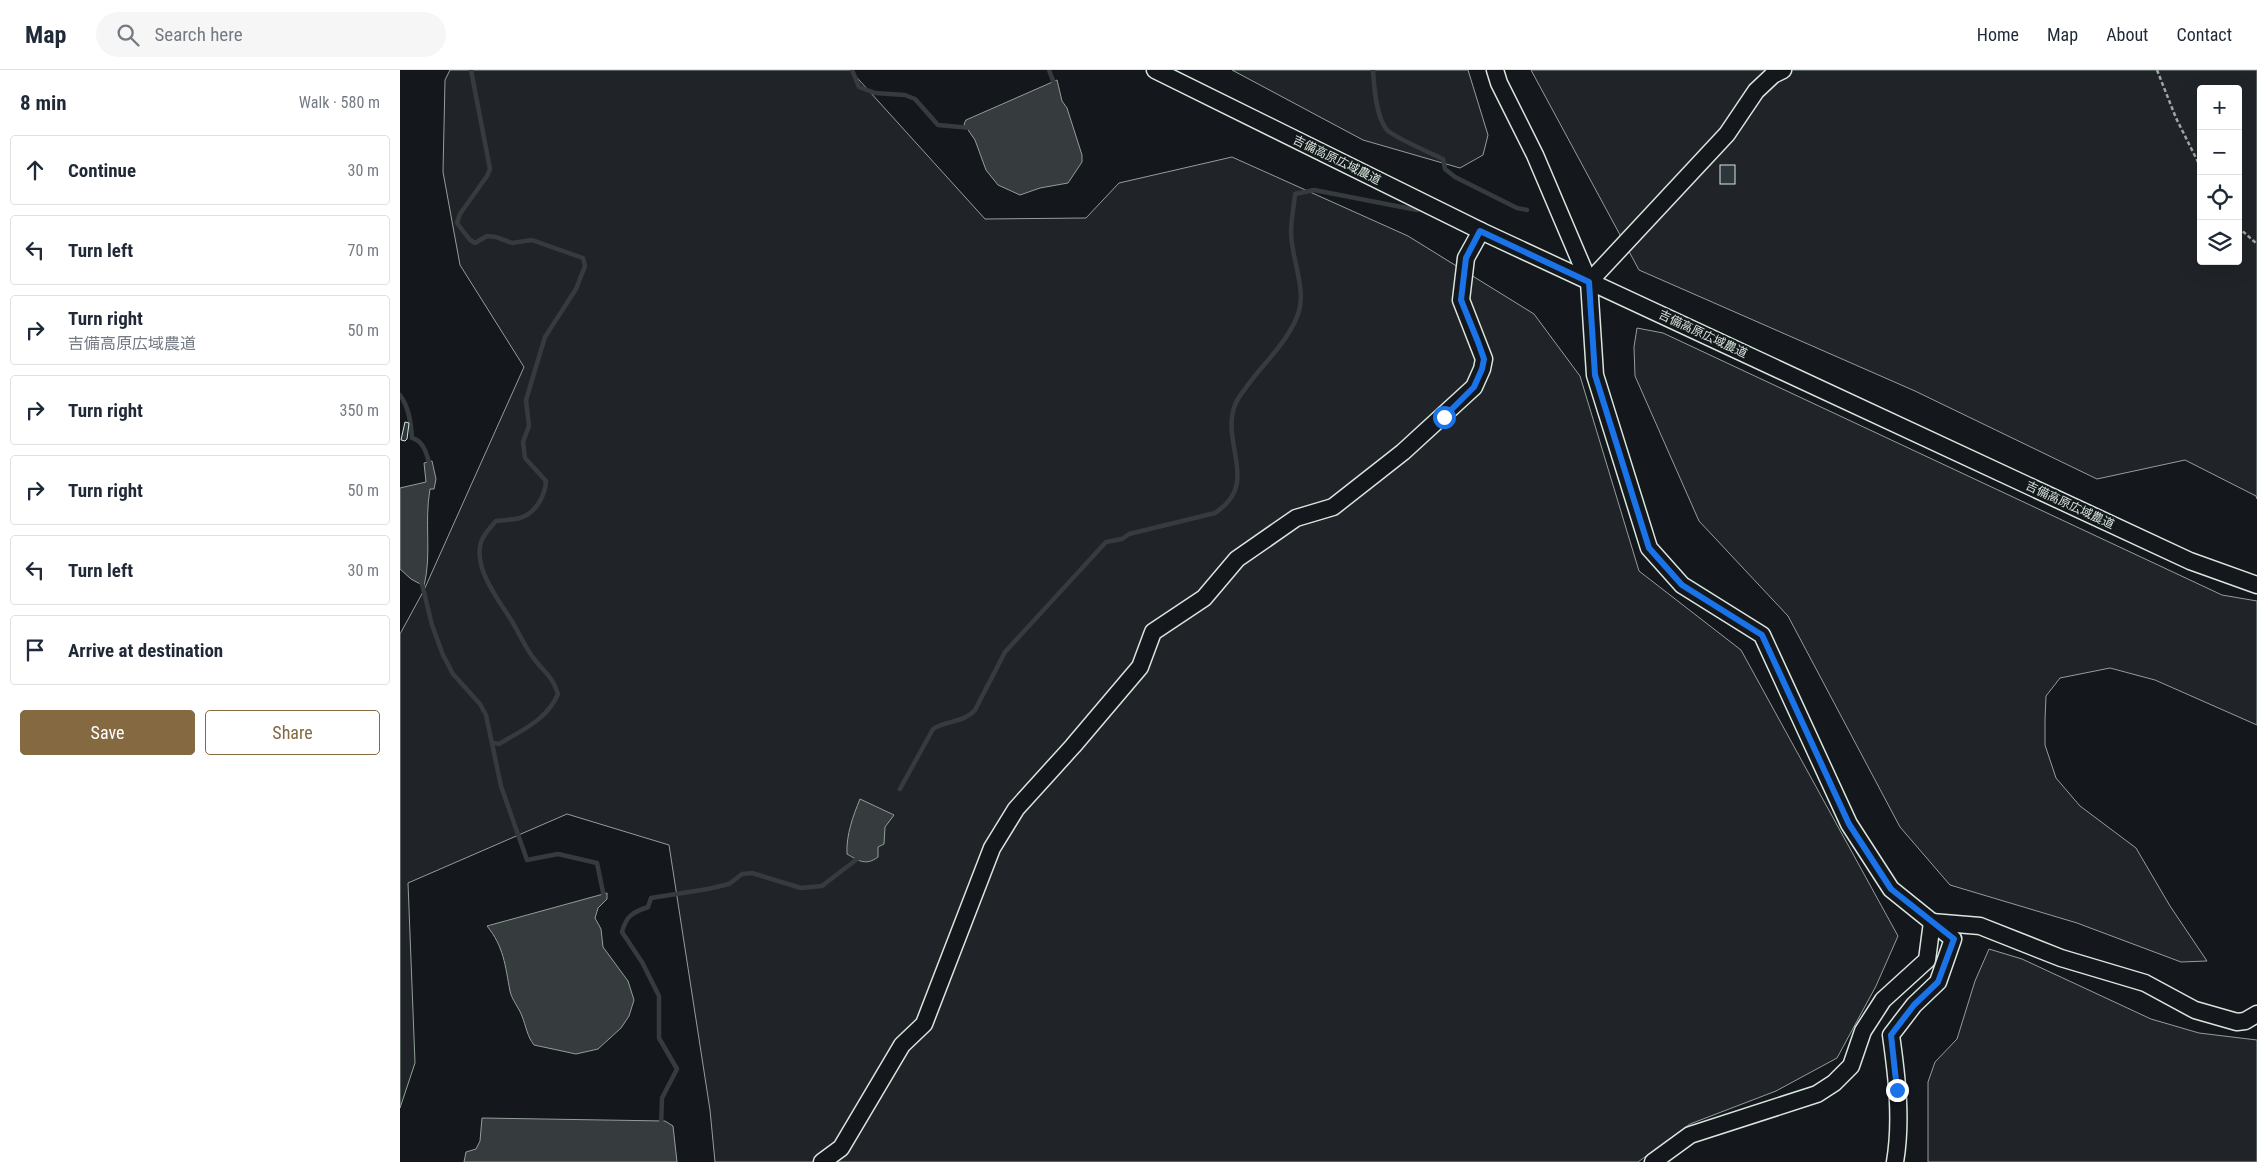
<!DOCTYPE html>
<html lang="en">
<head>
<meta charset="utf-8">
<style>
	body { margin:0; font-family:"Roboto Condensed","Noto Sans JP",sans-serif; background:#f6f6f7; color:#1f2937 }
	.controls { position:absolute; right:15px; top:15px; display:grid; overflow:hidden; border-radius:5px; box-shadow:0 5px 20px #0002 }
	.controls button { width:45px; height:45px; display:grid; place-items:center; padding:0; border:0; border-bottom:1px solid #e0e1e3; background:#fff; color:#1f2937; font:25px sans-serif }
	.stop { position:absolute; width:15px; height:15px; margin:-11px; border:4px solid #1a73e8; border-radius:50%; background:#fff }
	.stop.end { background:#1a73e8; border-color:#fff; box-shadow:0 1px 5px #0008 }
	.list { margin:0; padding:0; list-style:none }
	h2 { display:flex; justify-content:space-between; align-items:center; height:65px; margin:0; padding:0 20px; font-size:21px }
	h2 small { font-size:16px; font-weight:400; color:#747a83 }
	.list li { display:grid; grid-template-columns:32px 1fr auto; gap:15px; align-items:center; box-sizing:border-box; height:70px; margin:0 10px 10px; padding:0 10px; border:1px solid #e0e1e3; border-radius:5px }
	.list b { display:block; font-size:19px; white-space:nowrap }
	.list p { margin:0; font-size:16px; white-space:nowrap; color:#747a83 }
	.list em { font-size:16px; font-style:normal; color:#747a83 }
	.actions { display:flex; gap:10px; padding:15px 20px }
	.actions a { flex:1; padding:11px 0; border:1px solid #846941; border-radius:5px; text-align:center; font-size:18px; color:#846941 }
	.actions .main { background:#846941; color:#fff }
	.icon { flex:none; width:28px; height:28px; fill:none; stroke:currentColor; stroke-width:2; stroke-linecap:round; stroke-linejoin:round }
	.map { position:relative; flex:none; width:1857px; height:1092px; overflow:hidden }
	header { display:flex; align-items:center; gap:30px; box-sizing:border-box; height:70px; padding:0 25px; background:#fff; border-bottom:1px solid #e0e1e3 }
	header strong { font-size:24px }
	nav { display:flex; gap:28px; margin-inline-start:auto; font-size:18px }
	.search { width:350px; height:45px; background:#f6f6f7; display:flex; align-items:center; gap:12px; box-sizing:border-box; padding:0 18px; border-radius:28px; color:#747a83; font-size:19px }
	main { display:flex }
	aside { flex:1; background:#fff }
	.map>svg:first-child { display:block }
	.green { fill:#202428; stroke:#939e99; fill-rule:evenodd }
	.water { fill:#363b3e; stroke:#939e99 }
	.lines { fill:none; stroke-linecap:round; stroke-linejoin:round }
	.stream { stroke:#363b3e; stroke-width:4.5 }
	.building { fill:#2c363c; stroke:#d8e6dc }
	.minor-casing { stroke:#d8e6dc; stroke-width:19 }
	.path { stroke:#9da8a2; stroke-width:2.5; stroke-dasharray:4 2.5; stroke-linecap:butt }
	.minor { stroke:#14181c; stroke-width:16 }
	.route { stroke:#1a73e8; stroke-width:6 }
	.labels { text-anchor:middle; dominant-baseline:central; stroke-width:4; stroke-linejoin:round; paint-order:stroke }
	.street-label { font-size:12px; fill:#d8e6dc; stroke:#14181c }
</style>
</head>
<body>
<header>
<strong>Map</strong>
<div class="search"><svg class="icon" aria-label="search" viewBox="0 0 24 24"><circle cx="10" cy="10" r="6"/><path d="M15 15l6 6"/></svg>Search here</div>
<nav><a>Home</a><a>Map</a><a>About</a><a>Contact</a></nav>
</header>
<main>
<aside>
<h2>8 min<small>Walk · 580 m</small></h2>
<ul class="list">
<li><svg class="icon" aria-label="ahead" viewBox="0 0 24 24"><path d="M12 20V5M6 11l6-6 6 6"/></svg><div><b>Continue</b></div><em>30 m</em></li>
<li><svg class="icon" aria-label="left" viewBox="0 0 24 24"><path d="M17 20v-9H6M10 6l-5 5 5 5"/></svg><div><b>Turn left</b></div><em>70 m</em></li>
<li><svg class="icon" aria-label="right" viewBox="0 0 24 24"><path d="M7 20v-9h11M14 6l5 5-5 5"/></svg><div><b>Turn right</b><p>吉備高原広域農道</p></div><em>50 m</em></li>
<li><svg class="icon" aria-label="right" viewBox="0 0 24 24"><path d="M7 20v-9h11M14 6l5 5-5 5"/></svg><div><b>Turn right</b></div><em>350 m</em></li>
<li><svg class="icon" aria-label="right" viewBox="0 0 24 24"><path d="M7 20v-9h11M14 6l5 5-5 5"/></svg><div><b>Turn right</b></div><em>50 m</em></li>
<li><svg class="icon" aria-label="left" viewBox="0 0 24 24"><path d="M17 20v-9H6M10 6l-5 5 5 5"/></svg><div><b>Turn left</b></div><em>30 m</em></li>
<li><svg class="icon" aria-label="arrive" viewBox="0 0 24 24"><path d="M6 21V4h12l-3 4 3 4H6"/></svg><div><b>Arrive at destination</b></div></li>
</ul>
<div class="actions"><a class="main">Save</a><a>Share</a></div>
</aside>
<div class="map">
<svg width="1857" height="1092" viewBox="0 0 1857 1092">
	<rect width="100%" height="100%" fill="#14181c"/>
	<g class="green">
		<polygon points="50,0 450,0 585,149 686,148 719,113 832,87 1008,166 1134,244 1180,306 1239,501 1341,580 1498,866 1476,916 1437,988 1376,1021 1290,1054 1238,1092 315,1092 310,1040 269,775 167,744 8,813 15,993 0,1038 0,564 24,520 124,297 60,195 43,102 45,10"/>
		<polygon points="832,0 1068,0 1088,65 1083,85 1060,98 963,70"/>
		<path d="M1131,0H1857V429L1856,426L1785,390L1697,409L1515,321L1239,200ZM1801,19H1838V191H1801Z"/>
		<polygon points="1237,258 1263,263 1822,525 1857,531 1857,655 1755,610 1710,598 1660,608 1646,626 1645,650 1645,675 1656,708 1680,736 1736,778 1770,836 1807,891 1781,892 1677,853 1550,815 1500,757 1388,546 1299,451 1235,306 1234,277"/>
		<polygon points="1589,879 1622,889 1751,949 1799,963 1857,970 1857,1092 1528,1092 1528,1012 1535,992 1557,969 1575,911"/>
	</g>
	<g class="water">
		<polygon points="657,10 662,31 667,38 682,85 682,92 668,113 640,118 620,125 598,115 586,100 575,70 564,54 566,50"/>
		<path d="M32,391L36,409L34,419H30C24,452 32,484 24,516L11,509L0,499V418L26,412L24,393Z"/>
		<path d="M460,729L494,745L485,757L484,774L478,777V787C466,796 459,791 447,784C446,765 453,746 460,729Z"/>
		<path d="M207,823V829L198,838L195,848L201,859L203,877L228,911L234,930L229,946L221,958L198,979L176,984L134,975C127,966 126,956 122,946C119,938 112,930 110,921C105,895 104,877 87,856Z"/>
		<polygon points="82,1048 265,1051 273,1056 277,1092 64,1092 66,1082 76,1079 80,1071"/>
	</g>
	<g class="lines">
		<g class="stream">
			<path d="M71,0L90,99L87,106L60,144L57,153L70,170L75,173L87,166L96,167L112,173L132,170L183,188L185,196L176,219L145,267L126,330L129,356L123,372L125,388L146,411C145,426 136,443 120,448C113,450 103,450 96,451C89,459 81,467 80,477C76,503 101,533 113,553C120,565 126,579 135,590C146,604 152,606 158,624C147,650 122,660 99,674L93,673"/>
			<polyline points="452,0 459,17 475,23 505,25 515,29 538,55 571,58"/>
			<polyline points="649,0 655,16"/>
			<path d="M973,0C974,17 976,47 987,60C995,68 1031,83 1043,89L1045,99L1055,107L1117,138L1127,140"/>
			<path d="M0,325C9,337 11,353 12,368C24,371 27,385 30,396"/>
			<polyline points="21,510 32,555 43,585 53,604 80,634 86,645 101,716 127,790 158,784 197,793 204,827"/>
			<path d="M500,719L533,659C546,650 564,653 575,640L605,582L706,472L722,469L729,464L815,443C861,413 820,374 835,335C837,329 841,324 845,319C862,294 890,271 899,241C906,219 891,186 891,162C891,150 894,136 895,124L914,120L1017,140"/>
			<path d="M261,1057L262,1028L277,999L259,968V926L242,892L222,862C226,846 233,842 248,837L251,828L308,819L329,814L342,804L352,803L401,818L422,816L461,786"/>
		</g>
	</g>
	<g class="building">
		<rect x="1320" y="95" width="15" height="19"/>
		<polygon points="5,352 9,353 7,369 5,371 1,370"/>
	</g>
	<g class="lines">
		<g class="minor-casing">
			<g id="minor">
				<polyline points="755,0 1081,161 1790,491 1857,515"/>
				<polyline points="1095,0 1099,13 1135,85 1189,212 1195,305 1249,478 1282,515 1362,565 1449,754 1491,819 1532,852 1527,890 1483,930 1463,961 1451,996 1434,1013 1417,1024 1290,1065 1253,1092"/>
				<polyline points="1189,212 1327,64 1356,21 1373,5 1383,0"/>
				<polyline points="1532,852 1580,856 1661,888 1745,913 1795,940 1837,952 1845,951 1857,944"/>
				<polyline points="422,1092 441,1078 502,975 524,954 592,778 616,739 673,676 740,597 753,562 804,528 837,489 896,448 933,437 1003,382 1074,317 1082,299 1084,289 1061,230 1066,188 1081,161"/>
				<path d="M1495,1092C1502,1051 1497,1007 1491,965L1514,935L1538,912L1553,869L1532,852"/>
			</g>
		</g>
		<g class="path">
			<polyline points="1757,0 1776,48 1801,98"/>
			<polyline points="1838,157 1857,174"/>
		</g>
		<use href="#minor" class="minor"/>
	</g>
	<g class="lines">
		<polyline class="route" points="1044,347 1074,317 1082,299 1084,289 1078,272 1061,230 1066,188 1080,161 1189,212 1195,305 1249,478 1282,515 1362,565 1449,754 1491,819 1554,869 1538,912 1514,935 1491,965 1497,1020"/>
	</g>
	<g class="labels">
		<g class="street-label">
			<text transform="translate(937 90) rotate(26)">吉備高原広域農道</text>
			<text transform="translate(1303 264) rotate(25)">吉備高原広域農道</text>
			<text transform="translate(1670 435) rotate(25)">吉備高原広域農道</text>
		</g>
	</g>
</svg>
<div class="controls">
<button>+</button>
<button>−</button>
<button><svg class="icon" aria-label="locate" viewBox="0 0 24 24"><circle cx="12" cy="12" r="6"/><path d="M12 2v4M12 18v4M2 12h4M18 12h4"/></svg></button>
<button><svg class="icon" aria-label="layers" viewBox="0 0 24 24"><path d="M12 4l9 5-9 5-9-5zM3 14l9 5 9-5"/></svg></button>
</div>
<div class="stop" style="left:1044px;top:347px"></div>
<div class="stop end" style="left:1497px;top:1020px"></div>
</div>
</main>
</body>
</html>
